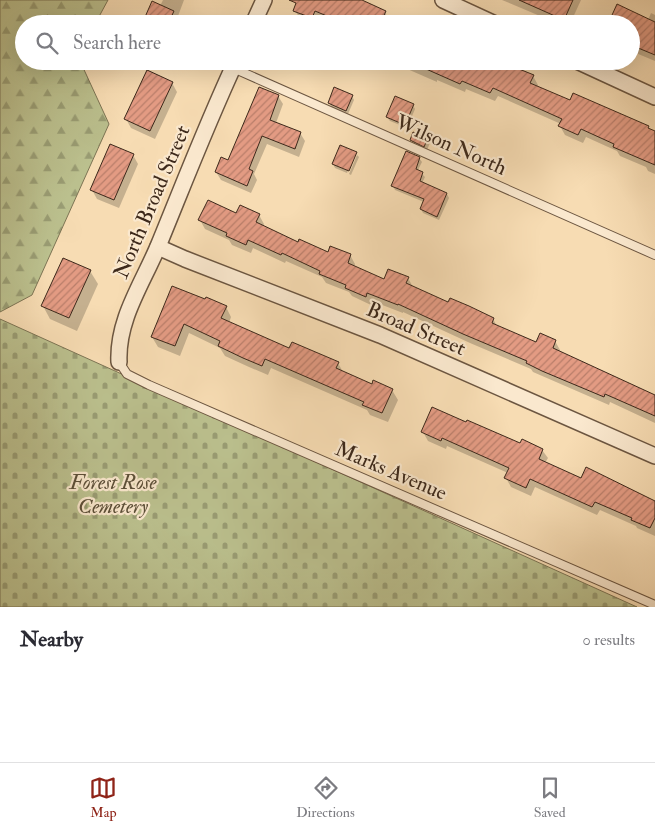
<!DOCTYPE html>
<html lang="en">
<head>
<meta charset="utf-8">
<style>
	body { margin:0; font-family:"IM FELL Double Pica",serif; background:#f7f7f7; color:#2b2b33 }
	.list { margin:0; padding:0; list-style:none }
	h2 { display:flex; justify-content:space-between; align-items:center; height:65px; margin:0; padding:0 20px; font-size:21px }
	h2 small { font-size:16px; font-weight:400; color:#7c7c81 }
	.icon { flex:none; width:28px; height:28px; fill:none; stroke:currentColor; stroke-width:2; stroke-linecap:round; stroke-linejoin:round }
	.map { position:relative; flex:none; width:655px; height:607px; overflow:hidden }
	.search { position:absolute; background:#fff; box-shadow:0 5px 20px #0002; left:15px; right:15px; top:15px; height:55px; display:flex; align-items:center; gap:12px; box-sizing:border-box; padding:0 18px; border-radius:28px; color:#7c7c81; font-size:19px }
	.sheet { height:155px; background:#fff }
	nav { display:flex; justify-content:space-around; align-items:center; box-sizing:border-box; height:70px; border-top:1px solid #e1e1e2; background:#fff; font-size:14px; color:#7c7c81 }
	nav a { display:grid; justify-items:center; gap:2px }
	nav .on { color:#8f2418 }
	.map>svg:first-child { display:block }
	.forest { fill:url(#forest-firs); stroke:#7c7454 }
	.cemetery { fill:url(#cemetery-stones); stroke:#7c7454 }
	.shadow { fill:#0003 }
	.building { fill:url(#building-hatch); stroke:#3d291b }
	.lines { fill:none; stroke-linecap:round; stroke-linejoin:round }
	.lane-casing { stroke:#6c5641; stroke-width:10 }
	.street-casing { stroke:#6c5641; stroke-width:18 }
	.lane { stroke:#fae8ce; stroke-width:8 }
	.street { stroke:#fae8ce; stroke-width:15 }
	.labels { text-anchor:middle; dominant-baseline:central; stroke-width:4.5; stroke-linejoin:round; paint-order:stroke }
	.street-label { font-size:21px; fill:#3d291b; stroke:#fae8ce }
	.park-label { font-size:21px; font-style:italic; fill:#5c4f38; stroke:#fae8ce }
</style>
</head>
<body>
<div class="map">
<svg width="655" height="607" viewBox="0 0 655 607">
	<defs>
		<pattern id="forest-firs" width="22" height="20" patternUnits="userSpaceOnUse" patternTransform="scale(1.25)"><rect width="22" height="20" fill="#bbc08e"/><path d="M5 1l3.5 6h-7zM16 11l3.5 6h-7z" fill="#999c73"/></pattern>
		<pattern id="cemetery-stones" width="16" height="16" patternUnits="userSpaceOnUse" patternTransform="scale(1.25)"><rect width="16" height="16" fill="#bbc08e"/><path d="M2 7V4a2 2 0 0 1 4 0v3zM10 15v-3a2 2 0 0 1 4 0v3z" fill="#999c73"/></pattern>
		<pattern id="building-hatch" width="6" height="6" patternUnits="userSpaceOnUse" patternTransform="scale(1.25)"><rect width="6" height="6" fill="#e39b83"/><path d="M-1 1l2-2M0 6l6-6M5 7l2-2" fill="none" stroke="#b97e6a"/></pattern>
	</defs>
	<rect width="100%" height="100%" fill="#f7dcb3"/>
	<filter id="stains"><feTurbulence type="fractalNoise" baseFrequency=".004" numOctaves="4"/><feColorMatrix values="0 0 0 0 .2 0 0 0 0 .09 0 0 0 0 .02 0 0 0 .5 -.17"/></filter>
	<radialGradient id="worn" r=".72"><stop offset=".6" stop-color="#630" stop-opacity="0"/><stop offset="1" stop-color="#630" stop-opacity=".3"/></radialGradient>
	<polygon class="forest" points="0,0 108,0 95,24 24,24 24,61 80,61 109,124 32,295 0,312"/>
	<polygon class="cemetery" points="0,319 637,607 0,607"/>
	<g class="shadow">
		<polygon points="163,0 184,0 175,24 144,24 160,6"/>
		<polygon points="299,0 357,0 385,12 389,21 395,24 331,24 320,19 318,24 311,24 300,19 295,10"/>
		<polygon points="502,0 581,0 570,24 559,24"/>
		<polygon points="651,13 655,15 655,61 631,51 631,24 648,20"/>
		<polygon points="144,61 160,61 157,67"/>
		<polygon points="389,61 496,61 533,76 538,85 537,87 571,101 648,127 650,130 655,132 655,174 648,171 646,167 620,156 617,151 586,137 583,143 565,135 560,126 561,124 498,96 495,101 466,89 465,92 437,80 437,82"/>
		<polygon points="172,83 177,92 155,139 131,128 126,119"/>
		<polygon points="278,96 283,104 276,123 300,133 305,141 299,157 267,144 254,174 257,180 251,193 221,180 216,172 229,162"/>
		<polygon points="352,96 354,100 348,114 332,107 329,103"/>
		<polygon points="413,105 415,109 407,128 390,121 387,117"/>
		<polygon points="427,139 430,143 427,150 414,144 411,140"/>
		<polygon points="356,153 347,173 335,168 333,164"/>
		<polygon points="133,155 138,164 119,208 97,199 92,190"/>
		<polygon points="357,155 359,157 351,175 349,174"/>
		<polygon points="419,158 422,162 418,170 425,177 422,183 447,194 449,198 439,220 423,213 421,209 424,202 395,190 393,186"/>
		<polygon points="237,214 259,215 264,224 263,227 299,243 328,254 350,255 355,264 354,267 385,280 408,278 413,287 449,303 493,319 497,326 536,344 555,341 560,350 559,352 655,397 655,423 610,402 609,405 533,372 531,369 470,343 403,312 403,313 372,301 371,305 352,296 349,292 326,283 322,277 286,261 285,263 253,248 251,253 232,245 229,240 205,229 200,220"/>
		<polygon points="90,271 98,284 77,331 50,319 43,306"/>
		<polygon points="226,307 231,317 229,323 289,350 338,363 343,372 372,386 392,390 398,400 388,422 370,415 367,410 271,368 268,375 249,367 225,356 220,348 189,333 180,356 158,347 152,337"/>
		<polygon points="423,432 521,445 542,450 548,458 545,463 581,479 655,502 655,536 637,528 636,526 600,510 597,515 535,487 531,496 511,487 506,478 508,473 447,446 446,449 428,441"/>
	</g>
	<g class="building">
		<polygon points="289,0 362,0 386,11 380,24 346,24 315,11 312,18 293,11 296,3"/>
		<polygon points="519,0 573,0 564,20"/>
		<polygon points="152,1 174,11 168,24 142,24"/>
		<polygon points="617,4 655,22 655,55 631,45 631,24 608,24"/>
		<polygon points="408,61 497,61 513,68 514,67 534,75 530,83 570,100 573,93 649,126 648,128 655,131 655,165 613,147 614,144 581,129 578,135 558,126 562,119 493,88 490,93 462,81 460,84"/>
		<polygon points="147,70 173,82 150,131 124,119"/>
		<polygon points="259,87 279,95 270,120 301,132 295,149 262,136 249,169 253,171 247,186 215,172 221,157 228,160"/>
		<polygon points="334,87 353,95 346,111 328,103"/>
		<polygon points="395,96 414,104 405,125 386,117"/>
		<polygon points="413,132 428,138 424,147 410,140"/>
		<polygon points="110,144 134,154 114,200 90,190"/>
		<polygon points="340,145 357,152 349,171 332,164"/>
		<polygon points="406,151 420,157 416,169 423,172 420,181 447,193 437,217 420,209 424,199 391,186"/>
		<polygon points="208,200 236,213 240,205 260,214 256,222 298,242 299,239 328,252 330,246 351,254 348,263 384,279 388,269 409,277 406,283 448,302 450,298 469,306 494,318 492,323 536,342 540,333 556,340 553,348 655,395 655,416 605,394 604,397 542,371 526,363 527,361 463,334 398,304 398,305 367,293 366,297 345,288 346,285 319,274 320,271 282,253 281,255 248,240 246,245 226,236 227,233 198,220"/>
		<polygon points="63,258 91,270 69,318 41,306"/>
		<polygon points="172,286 205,299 206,297 227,306 221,318 289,348 292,342 339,362 336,368 372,384 373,380 393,389 382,413 362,405 364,402 265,359 262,366 243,358 218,346 220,341 184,324 175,346 151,337"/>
		<polygon points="432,407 466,422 467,420 520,443 522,439 543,449 539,459 581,478 586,467 655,501 655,518 650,528 631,520 632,518 595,502 592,507 530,479 526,488 504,478 509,468 442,438 441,441 421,432"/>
	</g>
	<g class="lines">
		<g class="lane-casing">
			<g id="lane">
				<polyline points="233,68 655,255"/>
				<polyline points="119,362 127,374 149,385 655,605"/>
			</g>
		</g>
		<g class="street-casing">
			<g id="street">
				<polyline points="443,0 495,24"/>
				<polyline points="253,24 264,0"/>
				<polyline points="577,61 655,97"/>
				<polyline points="158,247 185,259 380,335 655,456"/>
				<path d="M119,362C117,319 143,283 159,244C184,183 208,121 236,61"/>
			</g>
		</g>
		<use href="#lane" class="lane"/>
		<use href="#street" class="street"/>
	</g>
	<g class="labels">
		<g class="street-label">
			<text transform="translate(451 145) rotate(24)">Wilson North</text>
			<text transform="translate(152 202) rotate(-67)">North Broad Street</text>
			<text transform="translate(416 329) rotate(23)">Broad Street</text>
			<text transform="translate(391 471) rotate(23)">Marks Avenue</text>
		</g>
		<g class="park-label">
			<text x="113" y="482">Forest Rose<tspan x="113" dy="24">Cemetery</tspan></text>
		</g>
	</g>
	<rect width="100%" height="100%" filter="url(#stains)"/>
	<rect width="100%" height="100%" fill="url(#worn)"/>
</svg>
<div class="search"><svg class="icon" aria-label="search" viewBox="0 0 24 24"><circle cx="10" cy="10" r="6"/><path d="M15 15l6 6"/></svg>Search here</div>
</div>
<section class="sheet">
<h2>Nearby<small>0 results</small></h2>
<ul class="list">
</ul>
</section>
<nav>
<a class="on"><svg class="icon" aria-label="map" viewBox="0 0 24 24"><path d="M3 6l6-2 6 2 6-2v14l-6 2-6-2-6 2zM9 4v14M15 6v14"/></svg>Map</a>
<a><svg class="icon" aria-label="directions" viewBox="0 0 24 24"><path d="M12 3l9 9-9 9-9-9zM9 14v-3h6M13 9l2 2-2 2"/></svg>Directions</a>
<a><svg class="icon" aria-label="saved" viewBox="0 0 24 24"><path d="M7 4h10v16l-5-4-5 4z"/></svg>Saved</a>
</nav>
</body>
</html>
